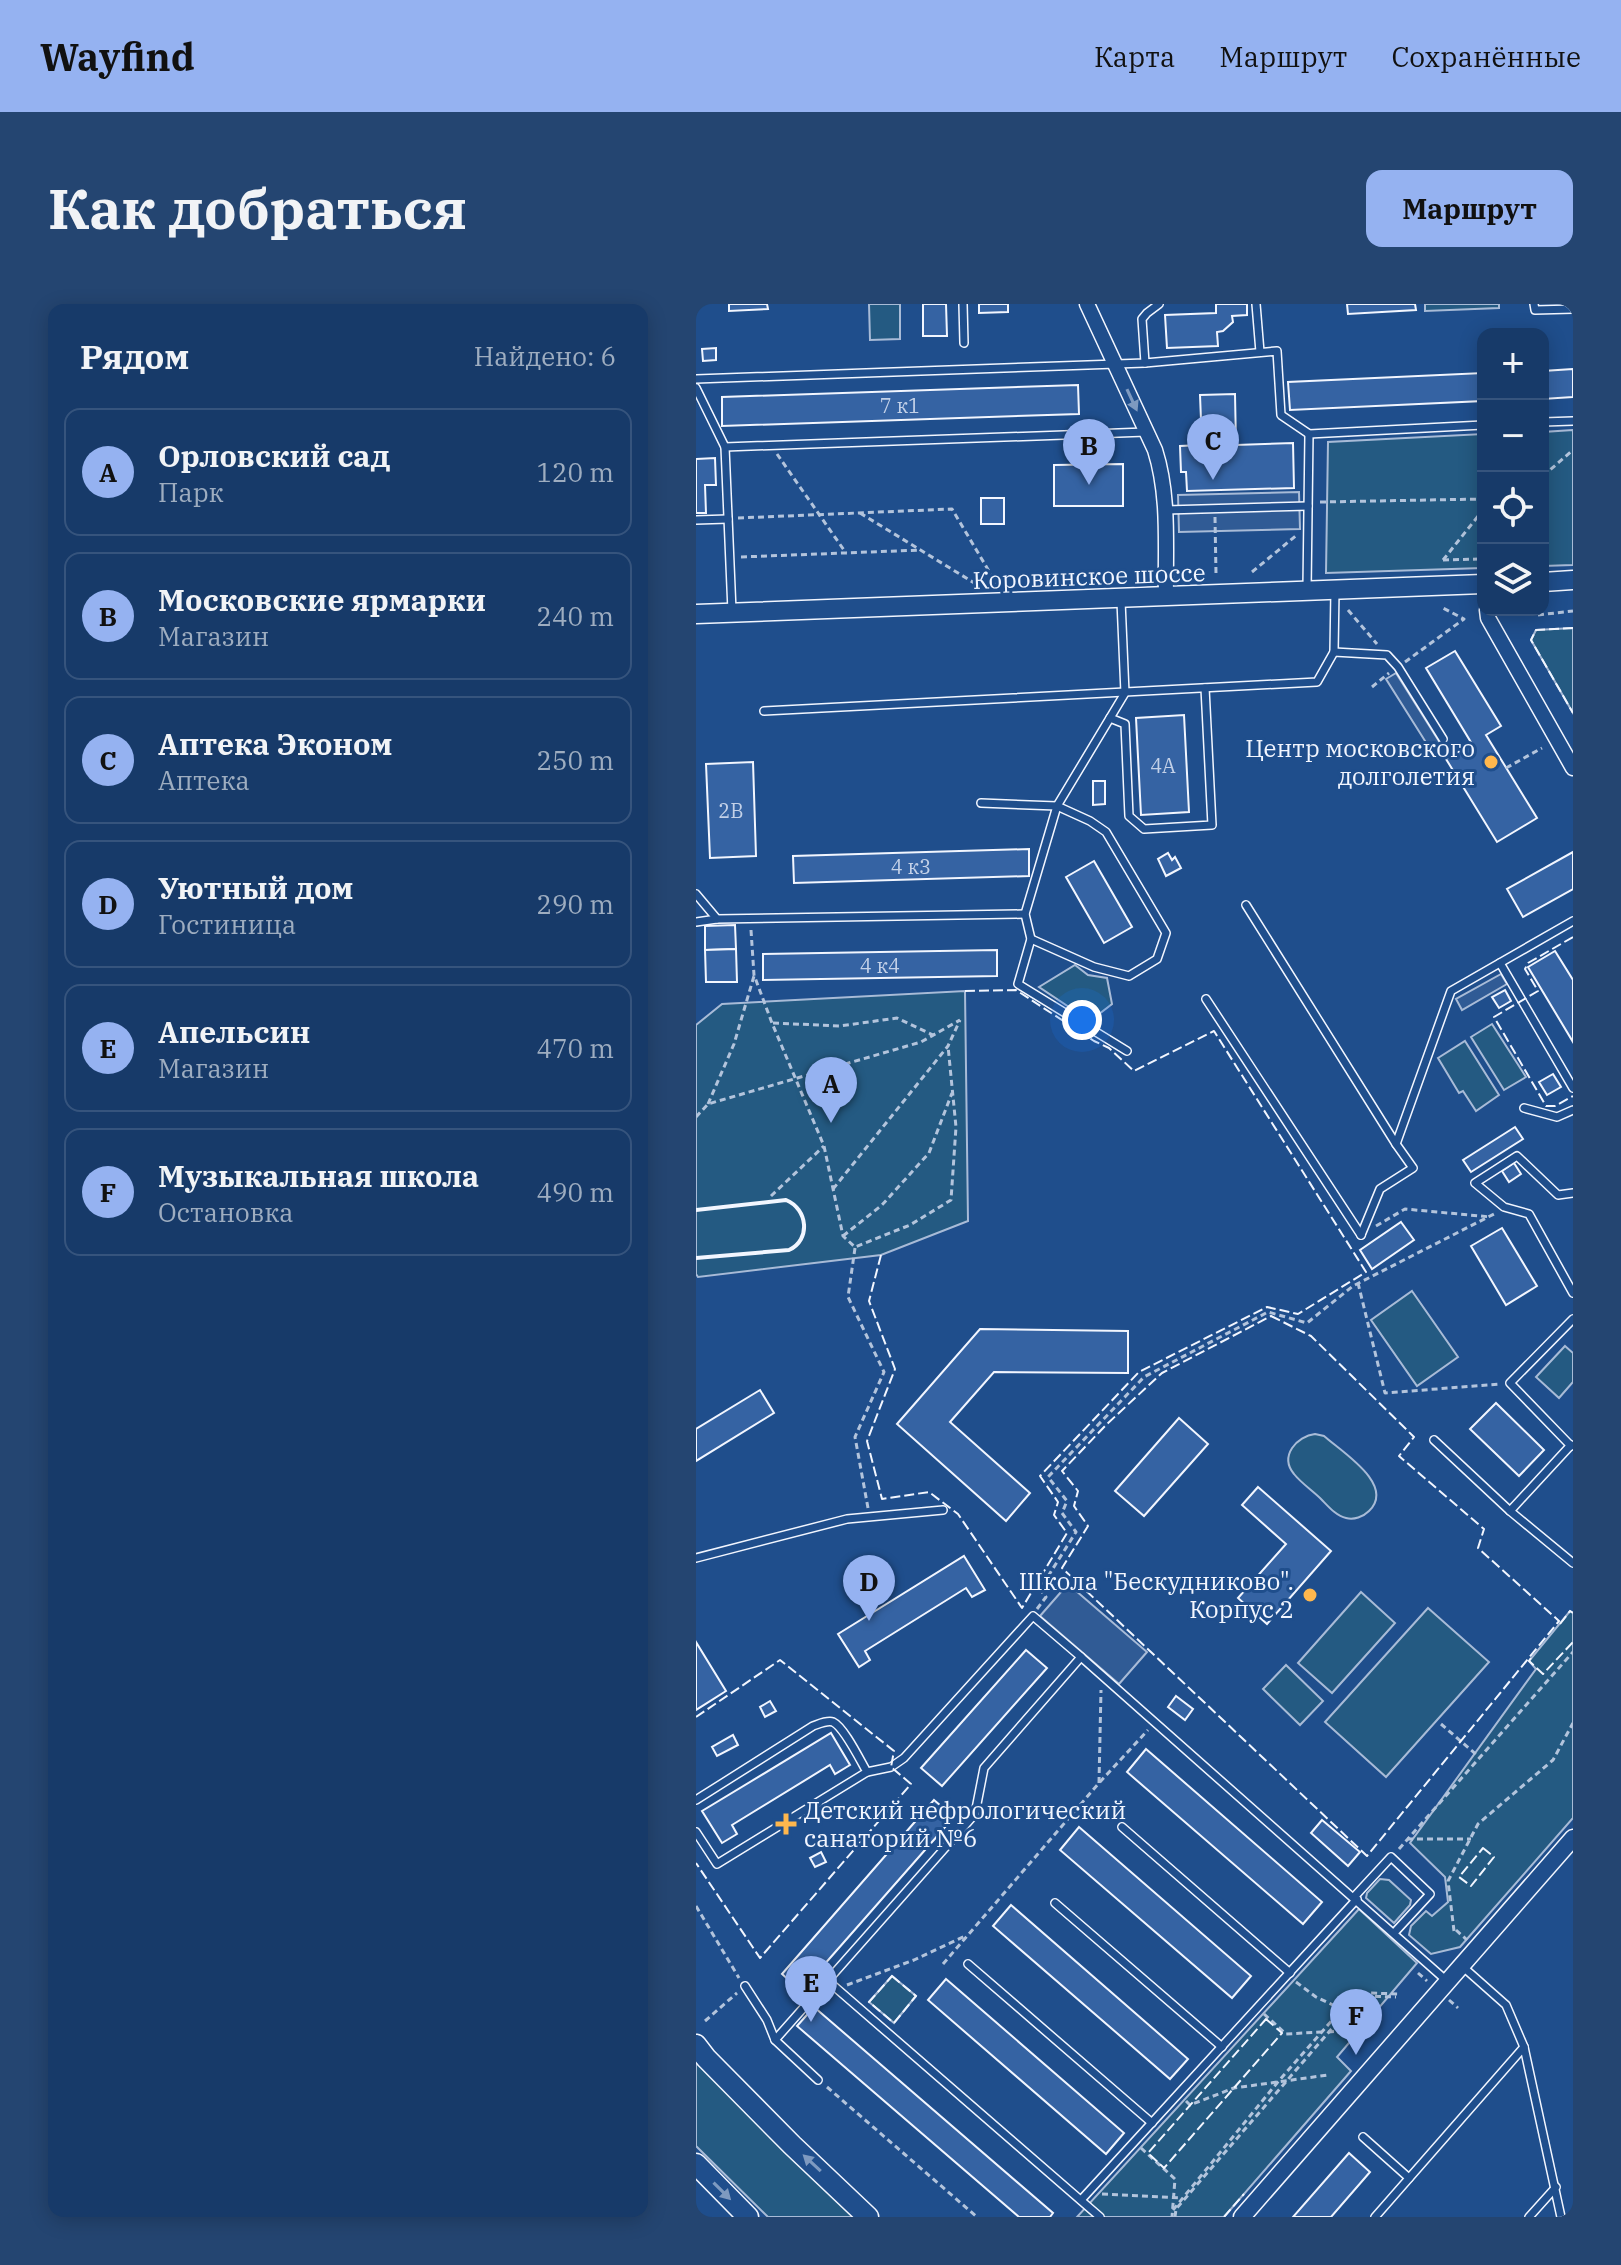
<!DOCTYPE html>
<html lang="ru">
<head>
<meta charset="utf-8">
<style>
	body { margin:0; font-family:"IBM Plex Serif",serif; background:#244571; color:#f1f3f6 }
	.controls { position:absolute; right:24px; top:24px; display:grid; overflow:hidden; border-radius:16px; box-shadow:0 4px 20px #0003 }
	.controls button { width:72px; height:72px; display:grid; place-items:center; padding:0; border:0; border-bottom:2px solid #36547d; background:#173a69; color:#f1f3f6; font:40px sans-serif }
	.you { position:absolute; left:386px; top:716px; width:28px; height:28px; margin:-20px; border:6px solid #fff; border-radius:50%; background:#1a73e8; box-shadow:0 0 0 12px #1a73e833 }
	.badge { display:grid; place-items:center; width:52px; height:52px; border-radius:50%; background:#95b2f1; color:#111; font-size:26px; font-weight:700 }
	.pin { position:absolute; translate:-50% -66px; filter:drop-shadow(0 2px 4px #0008) }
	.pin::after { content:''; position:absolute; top:42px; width:28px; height:24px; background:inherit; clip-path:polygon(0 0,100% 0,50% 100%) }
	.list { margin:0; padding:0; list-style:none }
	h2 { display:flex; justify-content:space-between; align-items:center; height:104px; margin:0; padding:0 32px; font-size:34px }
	h2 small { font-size:26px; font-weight:400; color:#9eadc0 }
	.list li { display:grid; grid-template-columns:52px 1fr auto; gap:24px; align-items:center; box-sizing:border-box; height:128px; margin:0 16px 16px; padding:0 16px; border:2px solid #36547d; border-radius:16px }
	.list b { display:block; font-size:30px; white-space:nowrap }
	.list p { margin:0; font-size:26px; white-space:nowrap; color:#9eadc0 }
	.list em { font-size:26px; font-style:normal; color:#9eadc0 }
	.icon { flex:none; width:44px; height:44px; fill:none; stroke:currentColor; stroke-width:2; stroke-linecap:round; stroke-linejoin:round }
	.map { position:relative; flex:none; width:877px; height:1913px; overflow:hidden; border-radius:16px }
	header { display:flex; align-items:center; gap:48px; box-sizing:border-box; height:112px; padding:0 40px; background:#95b2f1; color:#111 }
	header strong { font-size:38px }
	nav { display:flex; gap:44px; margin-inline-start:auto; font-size:28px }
	.intro { display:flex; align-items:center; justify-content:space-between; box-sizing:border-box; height:192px; padding:0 48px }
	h1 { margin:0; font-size:56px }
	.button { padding:20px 36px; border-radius:16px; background:#95b2f1; color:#111; font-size:28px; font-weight:700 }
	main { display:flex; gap:48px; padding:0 48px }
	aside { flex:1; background:#173a69; border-radius:16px; box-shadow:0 4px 20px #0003 }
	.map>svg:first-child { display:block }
	.green { fill:#245a82; stroke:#a8bbd7; stroke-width:2 }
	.parking { fill:#305b95; stroke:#a8bbd7; stroke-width:2 }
	.building { fill:#3563a3; stroke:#f2f6ff; stroke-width:2 }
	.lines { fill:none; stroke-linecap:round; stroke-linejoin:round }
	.service-casing { stroke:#f2f6ff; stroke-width:10 }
	.minor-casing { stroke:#f2f6ff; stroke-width:17 }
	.tertiary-casing { stroke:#f2f6ff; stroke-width:19 }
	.secondary-casing { stroke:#f2f6ff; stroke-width:21 }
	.primary-casing { stroke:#f2f6ff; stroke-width:23 }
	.path { stroke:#b3c4dc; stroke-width:3; stroke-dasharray:6 4; stroke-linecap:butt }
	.service { stroke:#1f4e8c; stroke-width:7 }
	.minor { stroke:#1f4e8c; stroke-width:14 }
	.tertiary { stroke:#1f4e8c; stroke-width:16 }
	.secondary { stroke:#1f4e8c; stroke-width:18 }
	.primary { stroke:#1f4e8c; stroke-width:20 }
	.fence { stroke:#f2f6ff; stroke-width:2; stroke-dasharray:10 4; stroke-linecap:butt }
	.wall { stroke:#f2f6ff; stroke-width:4 }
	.oneway { fill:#7e9ac0 }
	.poi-dot { fill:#ffb74d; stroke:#1f4e8c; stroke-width:3 }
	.labels { text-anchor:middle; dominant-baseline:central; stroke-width:6; stroke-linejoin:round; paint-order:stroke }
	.number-label { font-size:20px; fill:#c3d1e8 }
	.street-label { font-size:24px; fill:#f2f6ff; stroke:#1f4e8c }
	.poi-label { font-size:24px; fill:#f2f6ff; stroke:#1f4e8c; text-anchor:end }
</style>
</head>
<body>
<header>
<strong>Wayfind</strong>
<nav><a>Карта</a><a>Маршрут</a><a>Сохранённые</a></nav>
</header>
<div class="intro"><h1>Как добраться</h1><a class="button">Маршрут</a></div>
<main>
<aside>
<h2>Рядом<small>Найдено: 6</small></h2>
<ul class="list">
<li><span class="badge">A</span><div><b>Орловский сад</b><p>Парк</p></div><em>120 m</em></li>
<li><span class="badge">B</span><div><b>Московские ярмарки</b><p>Магазин</p></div><em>240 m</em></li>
<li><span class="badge">C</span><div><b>Аптека Эконом</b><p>Аптека</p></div><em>250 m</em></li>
<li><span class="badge">D</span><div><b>Уютный дом</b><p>Гостиница</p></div><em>290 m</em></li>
<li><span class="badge">E</span><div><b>Апельсин</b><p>Магазин</p></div><em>470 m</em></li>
<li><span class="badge">F</span><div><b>Музыкальная школа</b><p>Остановка</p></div><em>490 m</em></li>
</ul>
</aside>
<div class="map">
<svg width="877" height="1913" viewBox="0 0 877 1913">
	<rect width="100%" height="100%" fill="#1f4e8c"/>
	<g class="green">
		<polygon points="173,0 204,0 204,35 174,36"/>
		<polygon points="729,0 803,0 803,4 729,7"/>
		<polygon points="877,126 877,261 847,262 847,128"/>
		<polygon points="787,130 787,264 630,269 632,138"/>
		<polygon points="877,324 877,409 835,336 840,326"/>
		<polygon points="379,661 392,671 411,674 416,700 394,717 343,683"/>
		<polygon points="269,687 272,917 185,951 2,973 0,970 0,721 26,700"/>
		<polygon points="796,720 830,773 808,786 775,733"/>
		<polygon points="769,737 803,791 780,807 767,787 763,789 742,754"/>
		<polygon points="716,987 762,1053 721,1082 675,1016"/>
		<polygon points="869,1042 877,1049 877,1078 863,1094 840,1073"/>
		<path d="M619,1130L628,1132C646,1148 700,1181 673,1207C667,1213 658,1216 650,1214C640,1212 632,1202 625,1195C617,1187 605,1179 598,1170C583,1152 601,1132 619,1130Z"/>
		<polygon points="665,1288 699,1319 636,1389 602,1359"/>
		<polygon points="732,1304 793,1358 690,1473 629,1418"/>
		<polygon points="874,1307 877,1309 877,1514 764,1643 735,1650 713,1631 715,1622 730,1607 736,1612 752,1598 749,1573 714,1539 840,1365 833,1357"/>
		<polygon points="590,1361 627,1397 604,1421 567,1385"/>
		<polygon points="684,1575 693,1576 715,1596 714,1601 698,1619 670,1594 671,1589"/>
		<polygon points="663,1605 721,1659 641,1753 655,1767 528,1913 381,1913"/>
		<polygon points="196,1672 220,1692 198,1719 173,1698"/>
		<polygon points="0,1753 75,1834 158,1913 72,1913 0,1842"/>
	</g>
	<g class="parking">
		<polygon points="603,188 604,225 483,228 482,191"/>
		<polygon points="700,369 746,442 736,448 690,375"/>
		<polygon points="805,670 811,680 766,706 760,695"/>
		<polygon points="372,1280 451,1348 423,1380 344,1312"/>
	</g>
	<g class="building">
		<polygon points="33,0 71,0 72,5 33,7"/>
		<polygon points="227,0 250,0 251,32 227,32"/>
		<polygon points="283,0 312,0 312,8 283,9"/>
		<polygon points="520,0 551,0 551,11 536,12 537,18 527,27 521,28 522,42 471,44 469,11 520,9"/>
		<polygon points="651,0 719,0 720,6 652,10"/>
		<polygon points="20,44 20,56 7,57 6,45"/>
		<polygon points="877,65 877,93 847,95 847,67"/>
		<polygon points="787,69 787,97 594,106 592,78"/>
		<polygon points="382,81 383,110 26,122 26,93"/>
		<polygon points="539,90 540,141 597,139 598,184 491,187 490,168 485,168 484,142 506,141 504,91"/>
		<polygon points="19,154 20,181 9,181 10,209 0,209 0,155"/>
		<polygon points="427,160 427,202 358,202 358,161"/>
		<rect x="285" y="194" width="23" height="26"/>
		<polygon points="759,347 805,422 790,431 841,514 801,538 750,455 776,440 730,364"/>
		<polygon points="488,411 493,508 445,511 440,414"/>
		<polygon points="57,458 60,552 14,554 10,460"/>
		<polygon points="397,477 409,477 409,500 397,501"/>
		<polygon points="333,545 333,572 98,579 97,552"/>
		<polygon points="877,548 877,585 827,613 811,585"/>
		<polygon points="472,549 476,556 479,553 485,564 470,572 462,555"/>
		<polygon points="398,557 436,623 408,639 370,573"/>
		<polygon points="39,621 40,645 9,646 9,622"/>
		<polygon points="40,645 41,678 10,678 9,646"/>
		<polygon points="301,646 301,672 67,676 67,650"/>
		<polygon points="859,647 877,676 877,738 832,663"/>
		<polygon points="809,686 815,697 803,704 796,693"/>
		<polygon points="857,770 865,783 851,791 843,778"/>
		<polygon points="819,823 827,835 775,868 767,856"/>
		<polygon points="818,859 825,870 813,878 806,867"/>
		<polygon points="705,918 718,936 676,965 664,946"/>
		<polygon points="806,924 841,982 810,1001 775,942"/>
		<polygon points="284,1025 432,1027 432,1069 298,1068 254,1118 334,1189 310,1217 201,1120"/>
		<polygon points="64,1086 78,1109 0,1157 0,1125"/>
		<polygon points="800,1099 848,1146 823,1172 774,1125"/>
		<polygon points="483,1114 512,1140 448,1212 419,1187"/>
		<polygon points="562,1183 635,1247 571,1320 542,1294 590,1240 546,1201"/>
		<polygon points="268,1252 289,1286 276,1293 270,1284 169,1347 174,1356 163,1363 142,1330"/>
		<polygon points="0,1338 30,1387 0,1406"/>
		<polygon points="330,1346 351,1364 246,1482 225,1464"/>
		<polygon points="480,1392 497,1405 489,1416 472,1403"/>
		<polygon points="74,1397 80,1407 69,1413 64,1403"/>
		<polygon points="135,1429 154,1461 139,1470 134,1461 36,1521 41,1530 26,1539 6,1507"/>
		<polygon points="37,1431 42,1441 21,1452 16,1443"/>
		<polygon points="450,1445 626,1598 607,1620 431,1468"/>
		<polygon points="238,1496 258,1513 105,1687 86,1670"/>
		<polygon points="626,1516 664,1548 652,1562 615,1529"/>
		<polygon points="383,1523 555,1672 536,1694 364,1546"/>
		<polygon points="125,1548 130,1558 119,1563 114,1554"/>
		<polygon points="315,1601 492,1755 474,1775 297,1622"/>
		<polygon points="250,1675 428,1829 410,1850 232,1696"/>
		<polygon points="118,1703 357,1909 354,1913 323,1913 101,1722"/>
		<polygon points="653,1849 674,1868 635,1913 597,1913"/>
	</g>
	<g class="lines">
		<g class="service-casing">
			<g id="service">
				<polyline points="267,0 268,39"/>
				<polyline points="560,0 564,48"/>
				<polyline points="838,0 839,6 877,5"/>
				<polyline points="449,59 446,15 451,9 463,0"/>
				<polyline points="0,75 449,59 581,47 585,111 613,130 787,121"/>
				<polyline points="0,84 29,143 36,307"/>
				<polyline points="847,118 877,117"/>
				<polyline points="29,143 450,128"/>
				<polyline points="470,206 612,202"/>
				<polyline points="0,216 32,215"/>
				<polyline points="611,285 613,130"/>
				<polyline points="425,297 429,389 361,502 329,610 335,635 322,680 431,747"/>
				<polyline points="638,348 691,351 702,363 747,435"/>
				<polyline points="68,407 621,378 638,348 639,286"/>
				<polyline points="414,414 429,420 433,512 448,525 516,521 509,384"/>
				<polyline points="285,499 361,502 394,517 410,528 470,629 461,655 433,672 398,663 335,635"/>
				<polyline points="0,590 21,615 329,610"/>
				<polyline points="550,601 700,840"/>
				<polyline points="0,618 21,615"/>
				<polyline points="804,659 877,784"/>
				<polyline points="510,695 665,931"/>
				<polyline points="828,804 861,813 877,806"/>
				<polyline points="877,889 862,891 821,852 779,879 808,903 833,910 877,989"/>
				<polyline points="665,931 684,885 717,864 700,840 755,687 877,617"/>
				<polyline points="738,1136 814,1207"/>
				<polyline points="875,1141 814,1207 877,1259"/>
				<polyline points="875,1142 814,1079 877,1015"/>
				<polyline points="0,1254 151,1215 247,1206"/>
				<polyline points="385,1353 752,1678"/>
				<path d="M0,1496L117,1422C123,1420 131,1416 137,1418C148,1423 164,1456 171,1468L21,1560L0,1528"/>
				<polyline points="426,1523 594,1669"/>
				<polyline points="658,1593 695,1553 734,1590 698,1629"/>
				<polyline points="359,1599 526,1743"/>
				<polyline points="272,1660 456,1819"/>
				<polyline points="766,1662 810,1701 828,1743 865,1913"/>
				<polyline points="132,1677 404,1913"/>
				<polyline points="49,1682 71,1716 79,1736 122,1776"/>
				<polyline points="79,1736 279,1510 288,1464 385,1353 337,1312 208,1454 195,1463 171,1468"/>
				<polyline points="667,1833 713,1874"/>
				<polyline points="385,1896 661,1595"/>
				<polyline points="679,1913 828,1743"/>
				<polyline points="833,1913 860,1883"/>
			</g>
		</g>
		<g class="minor-casing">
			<g id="minor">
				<path d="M391,0L459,146C474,193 469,244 470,293"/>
				<polyline points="791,306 792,314 877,464"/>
			</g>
		</g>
		<g class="tertiary-casing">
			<polyline id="tertiary" points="546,1913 877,1534"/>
		</g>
		<g class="secondary-casing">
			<g id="secondary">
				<polyline points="847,278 877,276"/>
				<polyline points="0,310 787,280"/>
			</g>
		</g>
		<g class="primary-casing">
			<g id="primary">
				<polyline points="0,1741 10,1754 96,1841 172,1913"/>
				<polyline points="0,1860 52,1913"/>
			</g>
		</g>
		<g class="path">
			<polyline points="81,150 150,249"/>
			<polyline points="847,172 877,146"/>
			<polyline points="624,198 787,195"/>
			<polyline points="164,209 280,280"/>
			<polyline points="519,213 520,270"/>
			<polyline points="42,214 256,205 300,279"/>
			<polyline points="45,253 225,246"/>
			<polyline points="747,256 787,206"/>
			<polyline points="747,256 787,255"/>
			<polyline points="556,268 602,230"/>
			<polyline points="652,306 681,340"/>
			<polyline points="842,311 877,307"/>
			<polyline points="709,358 768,315 747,304"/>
			<polyline points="676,383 693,369"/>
			<polyline points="810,464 846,444"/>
			<polyline points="55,626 58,671 76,719 128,842 147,932 159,943 214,921 255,896 260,823 252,742"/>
			<polyline points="77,719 144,722 201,714 237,731"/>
			<polyline points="12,800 38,740 58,672"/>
			<polyline points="0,813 12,800 225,738 264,716"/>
			<polyline points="137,885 252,742 264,716"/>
			<polyline points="75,892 128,842"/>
			<polyline points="680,922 709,905 795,913"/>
			<polyline points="147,932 186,901 233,849 256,789"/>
			<polyline points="159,944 152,993 188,1068 159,1133 172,1204"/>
			<polyline points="662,979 689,1089 804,1080"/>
			<polyline points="341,1305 350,1293 344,1285 380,1228 366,1209 371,1197 352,1173 448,1073 572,1008 611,1019 657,982 798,910"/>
			<polyline points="745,1420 783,1453"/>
			<polyline points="403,1479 405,1386"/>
			<polyline points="711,1535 775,1535"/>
			<polyline points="703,1545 877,1348"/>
			<polyline points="0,1602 43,1674"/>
			<polyline points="760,1626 771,1636"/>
			<polyline points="758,1627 752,1577 782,1520 857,1456 877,1419"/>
			<polyline points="247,1660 403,1479 452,1426"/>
			<polyline points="722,1669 731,1677"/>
			<polyline points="600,1678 620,1693 677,1720"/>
			<polyline points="151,1681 218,1656 269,1632"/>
			<polyline points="753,1696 762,1704"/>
			<polyline points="568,1710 590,1730 625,1728"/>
			<polyline points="9,1717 41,1689"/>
			<polyline points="632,1728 672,1725"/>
			<polyline points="131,1783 281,1913"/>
			<polyline points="490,1797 494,1801 538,1784 632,1771"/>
			<polyline points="445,1844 479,1875 476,1913"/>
			<polyline points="406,1890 486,1894"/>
			<polyline points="477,1906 581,1779 646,1705 663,1692 700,1693"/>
			<polyline points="479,1913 480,1905 651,1707 674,1689 703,1690"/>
		</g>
		<use href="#service" class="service"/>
		<use href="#minor" class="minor"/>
		<use href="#tertiary" class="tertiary"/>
		<use href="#secondary" class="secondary"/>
		<use href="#primary" class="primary"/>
		<g class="fence">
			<polyline points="877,324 840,326 835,336 877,409"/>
			<polyline points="877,633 832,659 829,665 842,687 798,713 850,802 859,802 877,792"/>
			<polyline points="185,951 173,997 199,1065 171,1137 186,1195 233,1188 262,1210 326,1304 371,1229 358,1211 362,1198 344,1172 443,1068 571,1003 602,1010 670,968 518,727 438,767 413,744 398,737 320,686 269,687"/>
			<polygon points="575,1012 615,1032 718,1133 703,1152 788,1225 782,1244 863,1317 671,1552 366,1264 392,1222 378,1202 382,1187 366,1167 411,1120 466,1069"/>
			<polyline points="864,1320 874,1307 877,1309"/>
			<polyline points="835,1354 833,1357 847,1370 877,1338"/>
			<polyline points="0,1413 84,1356 198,1447 195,1463 215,1480 64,1654 0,1559"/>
			<polygon points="787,1544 798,1553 775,1582 763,1573"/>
			<polygon points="196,1672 220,1692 198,1719 173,1698"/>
			<polygon points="570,1715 586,1729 468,1864 452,1849"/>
			<polyline points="528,1913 548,1890"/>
		</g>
		<path class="wall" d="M0,906L90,896C112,905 115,936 93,946L0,954"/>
	</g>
	<defs><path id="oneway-solid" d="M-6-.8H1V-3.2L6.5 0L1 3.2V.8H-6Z" transform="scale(2)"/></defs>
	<g class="oneway">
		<use href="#oneway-solid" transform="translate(436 96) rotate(65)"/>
		<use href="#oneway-solid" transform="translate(116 1859) rotate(-137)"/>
		<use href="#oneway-solid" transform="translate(26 1887) rotate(45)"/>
	</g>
	<g class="poi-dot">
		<circle cx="795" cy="458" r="8"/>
		<circle cx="614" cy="1291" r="8"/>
		<path d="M86 1508h8v8h8v8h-8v8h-8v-8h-8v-8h8z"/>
	</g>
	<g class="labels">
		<g class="number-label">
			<text x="204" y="101">7 к1</text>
			<text x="467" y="461">4А</text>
			<text x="35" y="506">2В</text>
			<text x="215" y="562">4 к3</text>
			<text x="184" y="661">4 к4</text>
		</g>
		<g class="street-label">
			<text transform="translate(393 272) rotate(-2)">Коровинское шоссе</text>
		</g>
		<g class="poi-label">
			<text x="779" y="444">Центр московского<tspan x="779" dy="28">долголетия</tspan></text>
			<text x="598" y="1277">Школа "Бескудниково".<tspan x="598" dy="28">Корпус 2</tspan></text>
			<text x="108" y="1506" text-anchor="start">Детский нефрологический<tspan x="108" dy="28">санаторий №6</tspan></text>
		</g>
	</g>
</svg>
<div class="controls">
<button>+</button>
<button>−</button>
<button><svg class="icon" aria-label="locate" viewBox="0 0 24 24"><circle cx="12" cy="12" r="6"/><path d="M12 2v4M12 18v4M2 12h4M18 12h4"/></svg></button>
<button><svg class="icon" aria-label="layers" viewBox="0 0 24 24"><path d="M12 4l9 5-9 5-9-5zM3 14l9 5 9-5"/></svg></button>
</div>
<div class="you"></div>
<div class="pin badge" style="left:135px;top:819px">A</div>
<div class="pin badge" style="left:393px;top:181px">B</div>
<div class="pin badge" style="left:517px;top:176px">C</div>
<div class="pin badge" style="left:173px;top:1317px">D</div>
<div class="pin badge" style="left:115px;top:1718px">E</div>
<div class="pin badge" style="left:660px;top:1751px">F</div>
</div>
</main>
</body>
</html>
